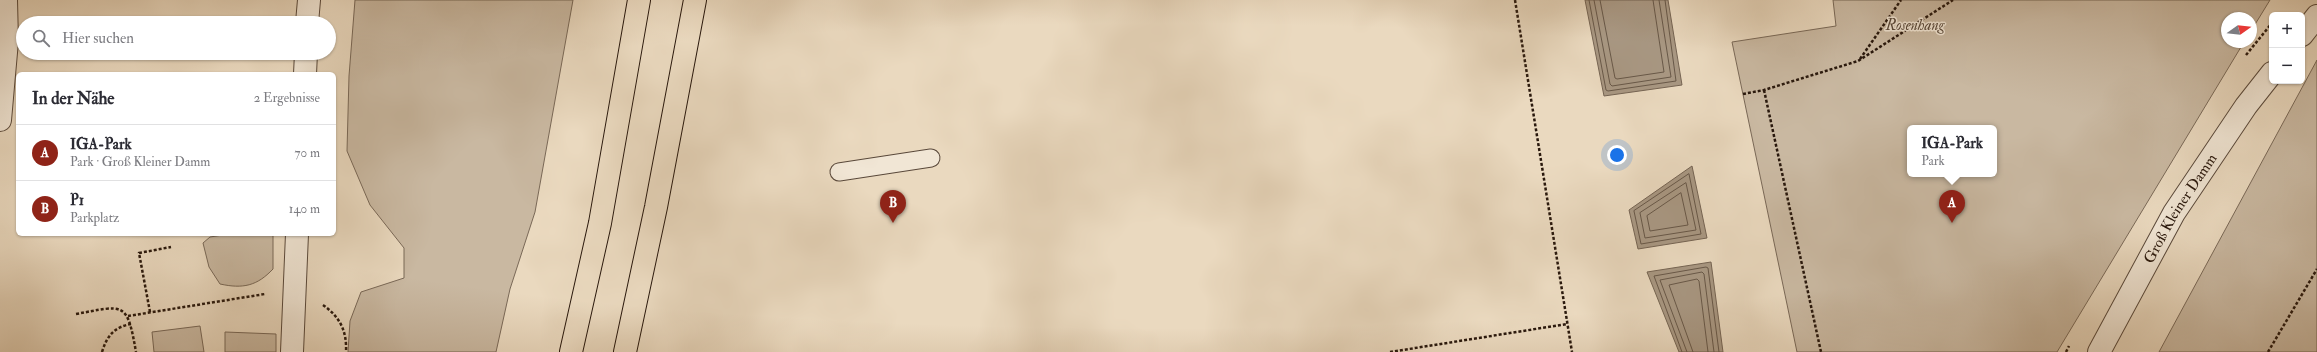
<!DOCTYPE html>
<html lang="de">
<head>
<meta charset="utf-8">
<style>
	body { margin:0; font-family:"IM FELL Double Pica",serif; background:#f2f2f3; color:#2b2b33 }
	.controls { position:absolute; right:12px; top:12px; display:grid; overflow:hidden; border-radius:6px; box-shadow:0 1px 3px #0004 }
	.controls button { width:36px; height:36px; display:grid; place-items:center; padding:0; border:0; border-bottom:1px solid #e1e1e2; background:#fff; color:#2b2b33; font:20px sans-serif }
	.compass { position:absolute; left:2221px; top:12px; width:36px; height:36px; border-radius:50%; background:#fff; box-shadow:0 1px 3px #0004; rotate:75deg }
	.you { position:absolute; left:1617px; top:155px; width:14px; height:14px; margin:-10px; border:3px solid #fff; border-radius:50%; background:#1a73e8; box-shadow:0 0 0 6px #1a73e833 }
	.badge { display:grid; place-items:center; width:26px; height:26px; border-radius:50%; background:#8f2418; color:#fff; font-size:13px; font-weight:700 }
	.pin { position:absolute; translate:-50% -33px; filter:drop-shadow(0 1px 2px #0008) }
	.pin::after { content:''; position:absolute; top:21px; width:14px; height:12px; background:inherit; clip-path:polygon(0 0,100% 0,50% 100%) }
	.popup { position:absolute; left:1907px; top:125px; width:90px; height:52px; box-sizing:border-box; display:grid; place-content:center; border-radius:6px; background:#fff; filter:drop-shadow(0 1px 3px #0005); font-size:13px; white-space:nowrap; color:#7c7c81 }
	.popup b { font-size:15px; color:#2b2b33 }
	.popup::after { content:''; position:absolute; left:50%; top:100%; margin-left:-8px; border:8px solid transparent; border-top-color:#fff }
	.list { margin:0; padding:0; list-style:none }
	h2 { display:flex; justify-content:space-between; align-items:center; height:52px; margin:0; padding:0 16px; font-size:17px }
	h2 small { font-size:13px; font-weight:400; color:#7c7c81 }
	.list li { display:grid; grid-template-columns:26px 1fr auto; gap:12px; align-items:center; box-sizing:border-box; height:56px; padding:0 16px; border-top:1px solid #e1e1e2 }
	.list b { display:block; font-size:15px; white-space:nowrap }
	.list p { margin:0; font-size:13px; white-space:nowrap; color:#7c7c81 }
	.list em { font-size:13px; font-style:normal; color:#7c7c81 }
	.icon { flex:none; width:22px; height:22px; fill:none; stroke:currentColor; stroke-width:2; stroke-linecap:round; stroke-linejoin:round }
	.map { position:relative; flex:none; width:2317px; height:352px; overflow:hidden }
	.search { position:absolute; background:#fff; box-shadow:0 1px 3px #0004; left:16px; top:16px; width:320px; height:44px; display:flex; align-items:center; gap:10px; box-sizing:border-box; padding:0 14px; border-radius:22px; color:#7c7c81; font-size:15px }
	.panel { position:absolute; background:#fff; box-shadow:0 1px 3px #0004; left:16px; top:72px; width:320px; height:164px; border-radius:6px }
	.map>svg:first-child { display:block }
	.green { fill:#c9b8a1; stroke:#796857; fill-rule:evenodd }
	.water { fill:#a89782; stroke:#756453 }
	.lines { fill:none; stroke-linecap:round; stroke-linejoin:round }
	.shore { stroke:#685848; stroke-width:1 }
	.service-casing { stroke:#59483a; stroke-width:19 }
	.minor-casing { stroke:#59483a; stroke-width:24 }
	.tertiary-casing { stroke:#59483a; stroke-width:24 }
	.trunk-casing { stroke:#29180d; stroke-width:24 }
	.path { stroke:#29180d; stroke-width:2.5; stroke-dasharray:3 2; stroke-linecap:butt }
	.service { stroke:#f1e6d5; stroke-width:17 }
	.minor { stroke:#f1e6d5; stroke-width:22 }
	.tertiary { stroke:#f1e6d5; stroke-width:22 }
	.trunk { stroke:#ead9bf; stroke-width:22 }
	.labels { text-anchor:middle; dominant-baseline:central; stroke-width:3; stroke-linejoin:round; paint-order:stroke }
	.park-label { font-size:15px; font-style:italic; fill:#594839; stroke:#f1e6d5 }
	.street-label { font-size:15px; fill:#29180d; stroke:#f1e6d5 }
</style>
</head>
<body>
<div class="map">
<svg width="2317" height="352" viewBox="0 0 2317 352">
	<rect width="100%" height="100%" fill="#ead9bf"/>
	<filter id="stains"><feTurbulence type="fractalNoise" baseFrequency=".005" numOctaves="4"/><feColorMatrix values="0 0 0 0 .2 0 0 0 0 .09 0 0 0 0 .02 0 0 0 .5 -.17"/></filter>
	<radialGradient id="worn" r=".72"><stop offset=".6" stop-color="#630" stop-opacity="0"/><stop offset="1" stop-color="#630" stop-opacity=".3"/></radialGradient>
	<g class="green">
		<polygon points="355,0 573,0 535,212 510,289 496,352 348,352 350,321 361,292 404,278 404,248 370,205 347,151 349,76"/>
		<path d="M1833,0H2270L2251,31V18H2227V42H2244L2057,352H1797L1732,42L1836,26ZM1910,128H1994V174H1910Z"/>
		<polygon points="2317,60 2317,352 2159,352"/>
		<path d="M229,234H273V269C257,286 243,289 220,284L209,267L203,243L210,237Z"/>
		<polygon points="200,326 204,352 154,352 152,332"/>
		<polygon points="225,332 276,334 276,352 225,352"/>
	</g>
	<g class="water">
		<polygon points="1585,0 1668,0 1682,85 1604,96"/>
		<polygon points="1692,166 1707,238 1638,249 1629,210"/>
		<polygon points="1711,262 1723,352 1679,352 1647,272"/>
	</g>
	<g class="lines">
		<g class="shore">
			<polyline points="1589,0 1606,90 1608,91 1676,81 1665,0"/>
			<polyline points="1594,0 1610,84 1612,86 1671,77 1659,0"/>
			<polyline points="1600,0 1615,78 1617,79 1664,72 1653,0"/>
			<polygon points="1689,174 1701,234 1641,244 1634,211"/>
			<polygon points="1686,183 1696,230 1645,238 1640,213"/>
			<polygon points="1681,193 1688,225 1650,231 1647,216"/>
			<polyline points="1682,352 1654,276 1706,267 1708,268 1719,352"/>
			<polyline points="1687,352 1660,280 1702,272 1704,274 1714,352"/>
			<polyline points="1693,352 1669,285 1697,279 1699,281 1708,352"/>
		</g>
		<g class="service-casing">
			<polyline id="service" points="839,172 931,158"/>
		</g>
		<g class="minor-casing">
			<g id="minor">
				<polyline points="307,23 309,0"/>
				<polyline points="305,74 306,53"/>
				<polyline points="0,120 7,41 6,0"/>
				<polyline points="292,352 297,234"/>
			</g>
		</g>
		<g class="tertiary-casing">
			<g id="tertiary">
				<polyline points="2302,35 2317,16"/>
				<path id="s1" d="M2099,352L2174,213L2246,106L2272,73"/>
			</g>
		</g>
		<g class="trunk-casing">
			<g id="trunk">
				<polyline points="571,352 600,223 639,0"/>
				<polyline points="625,352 656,207 695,0"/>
			</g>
		</g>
		<g class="path">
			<polyline points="1515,0 1572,352"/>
			<polyline points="2246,55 2272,23"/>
			<polyline points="1860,59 1901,0"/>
			<polyline points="1764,90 1821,352"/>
			<polyline points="1743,94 1764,90 1858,61 1953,0"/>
			<path d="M323,305C340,317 347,331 346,352"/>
			<polyline points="150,312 139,253 171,247"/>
			<path d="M76,314C125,305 127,301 136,352"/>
			<polyline points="128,316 265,294"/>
			<path d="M102,352C107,336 114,327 131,324"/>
			<polyline points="1390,352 1567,324"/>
			<polyline points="2066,352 2069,346"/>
			<polyline points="2268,352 2317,269"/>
		</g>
		<use href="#service" class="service"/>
		<use href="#minor" class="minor"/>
		<use href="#tertiary" class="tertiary"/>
		<use href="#trunk" class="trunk"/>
	</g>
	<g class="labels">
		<g class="park-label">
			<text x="1915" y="25">Rosenhang</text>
		</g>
		<g class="street-label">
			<text stroke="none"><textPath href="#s1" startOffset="165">Groß Kleiner Damm</textPath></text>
		</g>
	</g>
	<rect width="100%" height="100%" filter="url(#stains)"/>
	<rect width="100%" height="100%" fill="url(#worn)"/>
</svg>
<div class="controls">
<button>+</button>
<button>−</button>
</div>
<svg class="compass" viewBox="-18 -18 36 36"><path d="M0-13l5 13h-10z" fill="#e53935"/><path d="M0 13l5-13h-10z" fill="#7c7c81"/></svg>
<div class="you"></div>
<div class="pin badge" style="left:1952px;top:223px">A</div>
<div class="popup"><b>IGA-Park</b>Park</div>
<div class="pin badge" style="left:893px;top:223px">B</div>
<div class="search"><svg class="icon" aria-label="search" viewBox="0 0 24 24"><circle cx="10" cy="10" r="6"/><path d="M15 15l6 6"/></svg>Hier suchen</div>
<section class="panel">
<h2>In der Nähe<small>2 Ergebnisse</small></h2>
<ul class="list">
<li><span class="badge">A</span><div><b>IGA-Park</b><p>Park · Groß Kleiner Damm</p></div><em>70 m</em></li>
<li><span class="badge">B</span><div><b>P1</b><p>Parkplatz</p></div><em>140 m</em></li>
</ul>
</section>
</div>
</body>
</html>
